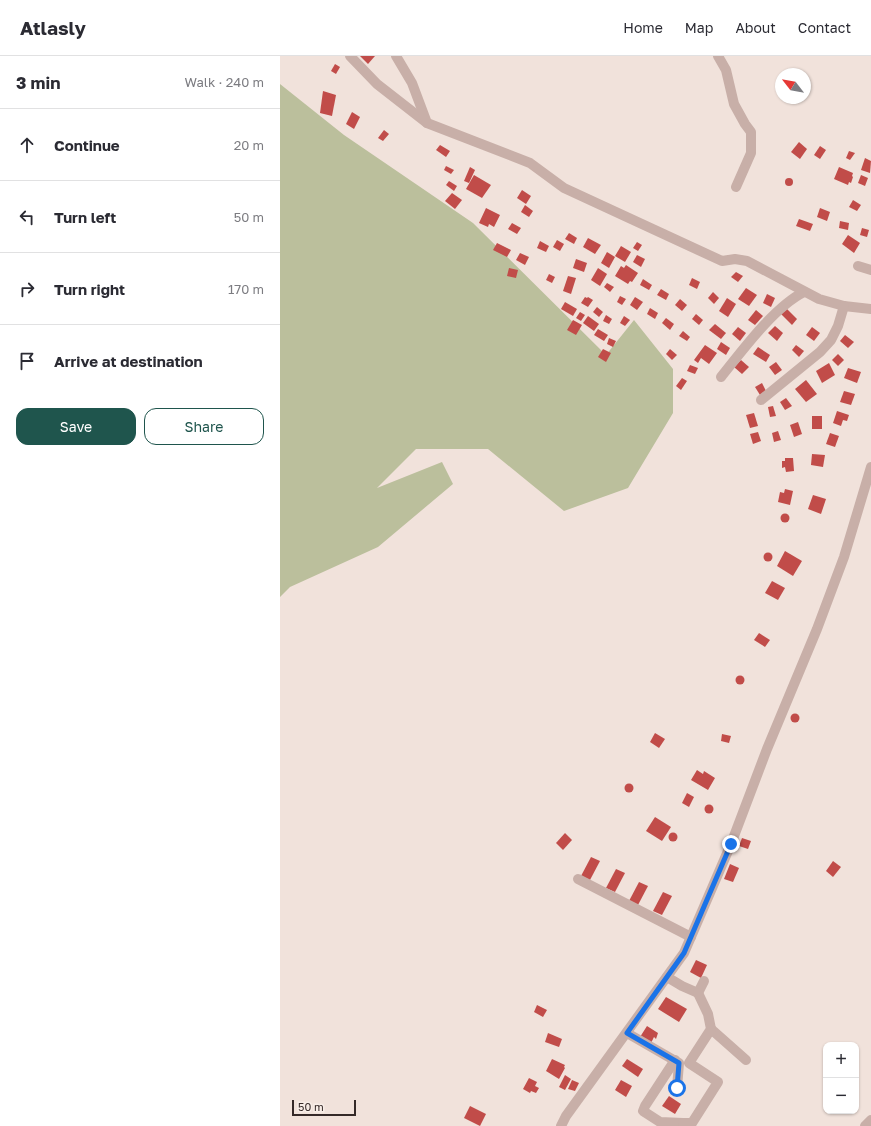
<!DOCTYPE html>
<html lang="en">
<head>
<meta charset="utf-8">
<style>
	body { margin:0; font-family:"Golos Text",sans-serif; background:#f2f2f3; color:#2b2b33 }
	.controls { position:absolute; right:12px; bottom:12px; display:grid; overflow:hidden; border-radius:8px; box-shadow:0 1px 3px #0004 }
	.controls button { width:36px; height:36px; display:grid; place-items:center; padding:0; border:0; border-bottom:1px solid #e1e1e2; background:#fff; color:#2b2b33; font:20px sans-serif }
	.compass { position:absolute; left:495px; top:12px; width:36px; height:36px; border-radius:50%; background:#fff; box-shadow:0 1px 3px #0004; rotate:301deg }
	.scale { position:absolute; left:12px; bottom:10px; width:64px; box-sizing:border-box; padding-left:4px; border:2px solid #352928; border-top:0; font-size:11px; line-height:14px; white-space:nowrap; color:#352928; -webkit-text-stroke:3px #f8ede7; paint-order:stroke }
	.stop { position:absolute; width:12px; height:12px; margin:-9px; border:3px solid #1a73e8; border-radius:50%; background:#fff }
	.stop.end { background:#1a73e8; border-color:#fff; box-shadow:0 1px 4px #0008 }
	.list { margin:0; padding:0; list-style:none }
	h2 { display:flex; justify-content:space-between; align-items:center; height:52px; margin:0; padding:0 16px; font-size:17px }
	h2 small { font-size:13px; font-weight:400; color:#7c7c81 }
	.list li { display:grid; grid-template-columns:26px 1fr auto; gap:12px; align-items:center; box-sizing:border-box; height:72px; padding:0 16px; border-top:1px solid #e1e1e2 }
	.list b { display:block; font-size:15px; white-space:nowrap }
	.list em { font-size:13px; font-style:normal; color:#7c7c81 }
	.actions { display:flex; gap:8px; padding:12px 16px }
	.actions a { flex:1; padding:9px 0; border:1px solid #1f554d; border-radius:12px; text-align:center; font-size:14px; color:#1f554d }
	.actions .main { background:#1f554d; color:#fff }
	.icon { flex:none; width:22px; height:22px; fill:none; stroke:currentColor; stroke-width:2; stroke-linecap:round; stroke-linejoin:round }
	.map { position:relative; flex:none; width:591px; height:1070px; overflow:hidden }
	header { display:flex; align-items:center; gap:24px; box-sizing:border-box; height:56px; padding:0 20px; background:#fff; border-bottom:1px solid #e1e1e2 }
	header strong { font-size:19px }
	nav { display:flex; gap:22px; margin-inline-start:auto; font-size:14px }
	main { display:flex }
	aside { flex:1; background:#fff }
	.map>svg:first-child { display:block }
	.green { fill:#bbbf9c }
	.building { fill:#c14c49 }
	.lines { fill:none; stroke-linecap:round; stroke-linejoin:round }
	.minor { stroke:#c8afa8; stroke-width:10 }
	.route { stroke:#1a73e8; stroke-width:5 }
</style>
</head>
<body>
<header>
<strong>Atlasly</strong>
<nav><a>Home</a><a>Map</a><a>About</a><a>Contact</a></nav>
</header>
<main>
<aside>
<h2>3 min<small>Walk · 240 m</small></h2>
<ul class="list">
<li><svg class="icon" aria-label="ahead" viewBox="0 0 24 24"><path d="M12 20V5M6 11l6-6 6 6"/></svg><div><b>Continue</b></div><em>20 m</em></li>
<li><svg class="icon" aria-label="left" viewBox="0 0 24 24"><path d="M17 20v-9H6M10 6l-5 5 5 5"/></svg><div><b>Turn left</b></div><em>50 m</em></li>
<li><svg class="icon" aria-label="right" viewBox="0 0 24 24"><path d="M7 20v-9h11M14 6l5 5-5 5"/></svg><div><b>Turn right</b></div><em>170 m</em></li>
<li><svg class="icon" aria-label="arrive" viewBox="0 0 24 24"><path d="M6 21V4h12l-3 4 3 4H6"/></svg><div><b>Arrive at destination</b></div></li>
</ul>
<div class="actions"><a class="main">Save</a><a>Share</a></div>
</aside>
<div class="map">
<svg width="591" height="1070" viewBox="0 0 591 1070">
	<rect width="100%" height="100%" fill="#f1e2db"/>
	<polygon class="green" points="0,28 64,79 193,167 326,299 354,264 393,313 393,357 348,432 284,455 208,393 136,393 97,432 162,406 173,428 98,491 10,531 0,541"/>
	<g class="building">
		<polygon points="80,0 95,0 88,8"/>
		<polygon points="55,8 60,11 56,18 51,15"/>
		<polygon points="43,35 56,39 52,60 40,57"/>
		<polygon points="72,56 80,61 74,73 66,68"/>
		<polygon points="104,74 109,78 103,85 98,82"/>
		<polygon points="519,86 527,93 520,103 511,96"/>
		<polygon points="160,89 170,95 166,101 156,94"/>
		<polygon points="540,90 546,94 540,103 534,99"/>
		<polygon points="569,95 575,97 570,104 566,102"/>
		<polygon points="585,102 591,105 590,117 581,114"/>
		<polygon points="166,110 174,114 171,118 164,114"/>
		<polygon points="190,111 195,114 189,127 184,125"/>
		<polygon points="559,111 573,117 572,120 573,121 571,127 569,126 568,129 554,123"/>
		<polygon points="194,119 211,129 202,142 186,133"/>
		<polygon points="581,119 588,122 585,130 578,127"/>
		<circle cx="509" cy="126" r="4"/>
		<polygon points="169,125 177,130 174,135 166,129"/>
		<polygon points="242,134 251,140 246,148 237,142"/>
		<polygon points="172,137 182,144 175,153 165,145"/>
		<polygon points="573,144 581,149 577,155 569,151"/>
		<polygon points="245,149 253,155 249,161 241,156"/>
		<polygon points="206,152 220,159 214,171 209,168 208,171 199,167"/>
		<polygon points="540,152 550,156 547,165 537,161"/>
		<polygon points="519,163 533,168 530,175 516,170"/>
		<polygon points="560,165 569,167 568,174 559,172"/>
		<polygon points="232,167 241,172 237,178 228,173"/>
		<polygon points="582,172 589,174 587,181 580,179"/>
		<polygon points="289,177 297,182 294,188 285,183"/>
		<polygon points="568,179 580,187 574,197 562,188"/>
		<polygon points="308,182 321,189 315,198 303,191"/>
		<polygon points="277,184 284,188 280,195 273,191"/>
		<polygon points="260,185 269,190 266,196 257,192"/>
		<polygon points="357,186 362,189 358,195 353,192"/>
		<polygon points="217,187 231,194 227,201 213,194"/>
		<polygon points="341,190 351,196 345,206 335,200"/>
		<polygon points="327,196 335,201 329,212 321,207"/>
		<polygon points="240,197 249,201 245,209 236,204"/>
		<polygon points="357,199 365,203 361,211 353,206"/>
		<polygon points="296,203 307,207 304,216 293,212"/>
		<polygon points="346,209 358,217 352,226 350,225 348,228 335,220 341,210 344,212"/>
		<polygon points="229,212 238,214 236,222 227,220"/>
		<polygon points="318,212 327,218 320,230 311,224"/>
		<polygon points="456,216 463,220 458,226 451,221"/>
		<polygon points="269,218 275,221 272,227 266,224"/>
		<polygon points="288,220 296,222 291,238 283,235"/>
		<polygon points="412,222 420,226 417,233 409,229"/>
		<polygon points="363,223 372,229 369,234 360,229"/>
		<polygon points="327,227 334,231 330,236 324,231"/>
		<polygon points="466,232 477,239 469,250 458,243"/>
		<polygon points="381,233 389,238 386,244 377,239"/>
		<polygon points="433,236 439,242 434,248 428,242"/>
		<polygon points="487,238 495,242 491,251 483,247"/>
		<polygon points="340,240 346,243 342,249 337,246"/>
		<polygon points="305,241 307,242 308,241 313,244 308,251 301,247"/>
		<polygon points="355,241 363,246 357,254 350,249"/>
		<polygon points="447,242 456,248 448,261 439,255"/>
		<polygon points="400,243 407,249 402,255 395,249"/>
		<polygon points="285,246 297,253 293,260 281,253"/>
		<polygon points="317,251 323,256 319,261 313,256"/>
		<polygon points="370,252 378,257 375,263 367,258"/>
		<polygon points="507,253 517,263 512,269 501,258"/>
		<polygon points="476,254 483,260 475,269 468,264"/>
		<polygon points="300,256 305,259 301,265 296,262"/>
		<polygon points="416,258 423,264 419,269 412,263"/>
		<polygon points="326,259 332,263 329,268 323,265"/>
		<polygon points="308,260 319,268 314,275 303,267"/>
		<polygon points="344,260 350,264 345,270 340,267"/>
		<polygon points="386,262 394,268 390,274 382,267"/>
		<polygon points="293,264 302,269 296,279 287,274"/>
		<polygon points="435,268 446,277 441,283 429,274"/>
		<polygon points="495,270 503,277 497,285 488,277"/>
		<polygon points="458,271 466,277 460,285 452,278"/>
		<polygon points="532,271 540,277 534,285 526,279"/>
		<polygon points="318,273 328,279 324,285 314,279"/>
		<polygon points="403,275 410,281 407,285 399,280"/>
		<polygon points="565,279 574,286 568,292 560,285"/>
		<polygon points="329,282 336,285 333,291 327,288"/>
		<polygon points="441,286 450,292 446,299 437,293"/>
		<polygon points="425,289 437,297 429,308 421,302 418,307 414,304"/>
		<polygon points="516,289 524,295 519,301 512,294"/>
		<polygon points="478,291 490,299 486,306 473,298"/>
		<polygon points="323,293 331,297 326,306 318,301"/>
		<polygon points="390,293 397,299 392,304 386,298"/>
		<polygon points="558,298 564,304 558,310 552,304"/>
		<polygon points="461,304 469,311 462,318 454,311"/>
		<polygon points="496,306 502,314 495,319 489,311"/>
		<polygon points="549,307 555,319 542,327 536,315"/>
		<polygon points="410,309 418,312 415,318 407,315"/>
		<polygon points="568,312 581,316 577,327 564,322"/>
		<polygon points="402,322 407,325 401,334 396,330"/>
		<polygon points="526,324 537,338 526,346 515,333"/>
		<polygon points="482,327 486,335 480,339 475,331"/>
		<polygon points="564,335 575,338 571,349 560,346"/>
		<polygon points="506,342 512,350 505,354 500,346"/>
		<polygon points="493,350 496,360 490,361 488,351"/>
		<polygon points="557,355 569,359 567,365 563,364 561,370 553,367"/>
		<polygon points="474,357 478,370 470,372 466,359"/>
		<rect x="532" y="360" width="10" height="13"/>
		<polygon points="518,366 522,378 514,381 510,369"/>
		<polygon points="498,375 501,384 494,386 492,377"/>
		<polygon points="478,376 481,385 473,388 470,378"/>
		<polygon points="550,377 559,380 555,391 546,388"/>
		<polygon points="532,398 545,399 543,411 531,409"/>
		<polygon points="505,402 513,402 514,415 506,416 505,411 502,412 502,405 505,405"/>
		<polygon points="505,433 513,435 510,449 498,446 500,436 504,437"/>
		<polygon points="533,439 546,443 541,458 528,453"/>
		<circle cx="505" cy="462" r="4.5"/>
		<polygon points="505,495 522,505 513,520 497,510"/>
		<circle cx="488" cy="501" r="4.5"/>
		<polygon points="492,525 505,532 498,544 485,537"/>
		<polygon points="479,577 490,584 485,591 474,584"/>
		<circle cx="460" cy="624" r="4.5"/>
		<circle cx="515" cy="662" r="4.5"/>
		<polygon points="375,677 385,683 379,692 370,686"/>
		<polygon points="442,678 451,680 449,687 441,685"/>
		<polygon points="417,714 423,718 424,715 435,722 428,734 411,724"/>
		<circle cx="349" cy="732" r="4.5"/>
		<polygon points="407,737 414,741 409,751 402,747"/>
		<circle cx="429" cy="753" r="4.5"/>
		<polygon points="375,761 391,771 382,785 366,775"/>
		<circle cx="393" cy="781" r="4.5"/>
		<polygon points="285,777 292,784 283,794 276,787"/>
		<polygon points="462,782 471,785 468,793 459,790"/>
		<polygon points="311,801 320,805 310,824 301,820"/>
		<polygon points="553,805 561,811 553,821 546,815"/>
		<polygon points="450,808 459,812 453,826 444,823"/>
		<polygon points="336,813 345,817 335,836 326,832"/>
		<polygon points="359,826 368,830 358,849 349,845"/>
		<polygon points="383,836 392,840 382,859 373,855"/>
		<polygon points="416,904 427,909 421,922 410,916"/>
		<polygon points="386,941 407,953 399,966 378,953"/>
		<polygon points="257,949 267,954 263,961 254,956"/>
		<polygon points="367,970 378,977 376,983 374,981 371,987 360,981"/>
		<polygon points="268,977 282,983 279,991 265,986"/>
		<polygon points="272,1003 285,1009 284,1011 285,1012 279,1023 266,1015"/>
		<polygon points="347,1003 363,1013 358,1021 342,1010"/>
		<polygon points="285,1019 291,1023 285,1034 279,1031"/>
		<polygon points="249,1022 257,1026 255,1030 259,1032 256,1037 251,1035 250,1037 243,1033"/>
		<polygon points="292,1024 299,1027 295,1035 288,1033"/>
		<polygon points="341,1024 352,1030 346,1041 335,1034"/>
		<polygon points="389,1040 401,1048 395,1058 382,1050"/>
		<polygon points="190,1050 206,1058 200,1070 184,1062"/>
	</g>
	<g class="lines">
		<g class="minor">
			<polyline points="70,0 97,28 147,67 250,107 284,132 442,205 455,203 467,205 539,243 564,250 591,253"/>
			<polyline points="116,0 132,27 147,67"/>
			<polyline points="438,0 446,14 454,48 465,68 471,76 471,97 456,131"/>
			<polyline points="578,210 591,214"/>
			<path d="M441,321C462,295 494,251 524,236"/>
			<polyline points="481,344 540,296 551,284 558,270 564,250"/>
			<polyline points="298,823 411,881"/>
			<polyline points="387,921 402,930 418,937 424,925"/>
			<polyline points="431,973 466,1004"/>
			<polyline points="347,977 399,1007 397,1032"/>
			<polyline points="395,1004 365,1050 363,1055 380,1066 403,1067"/>
			<polyline points="281,1070 286,1060 404,897 451,788 487,693 537,573 564,501 591,411"/>
			<polyline points="404,1070 403,1067 412,1067 438,1026 409,1007 431,973 428,958 418,937"/>
			<polyline points="585,1070 591,1064"/>
		</g>
	</g>
	<g class="lines">
		<polyline class="route" points="397,1032 399,1007 347,977 404,897 451,788"/>
	</g>
</svg>
<div class="controls">
<button>+</button>
<button>−</button>
</div>
<svg class="compass" viewBox="-18 -18 36 36"><path d="M0-13l5 13h-10z" fill="#e53935"/><path d="M0 13l5-13h-10z" fill="#7c7c81"/></svg>
<div class="scale">50 m</div>
<div class="stop" style="left:397px;top:1032px"></div>
<div class="stop end" style="left:451px;top:788px"></div>
</div>
</main>
</body>
</html>
